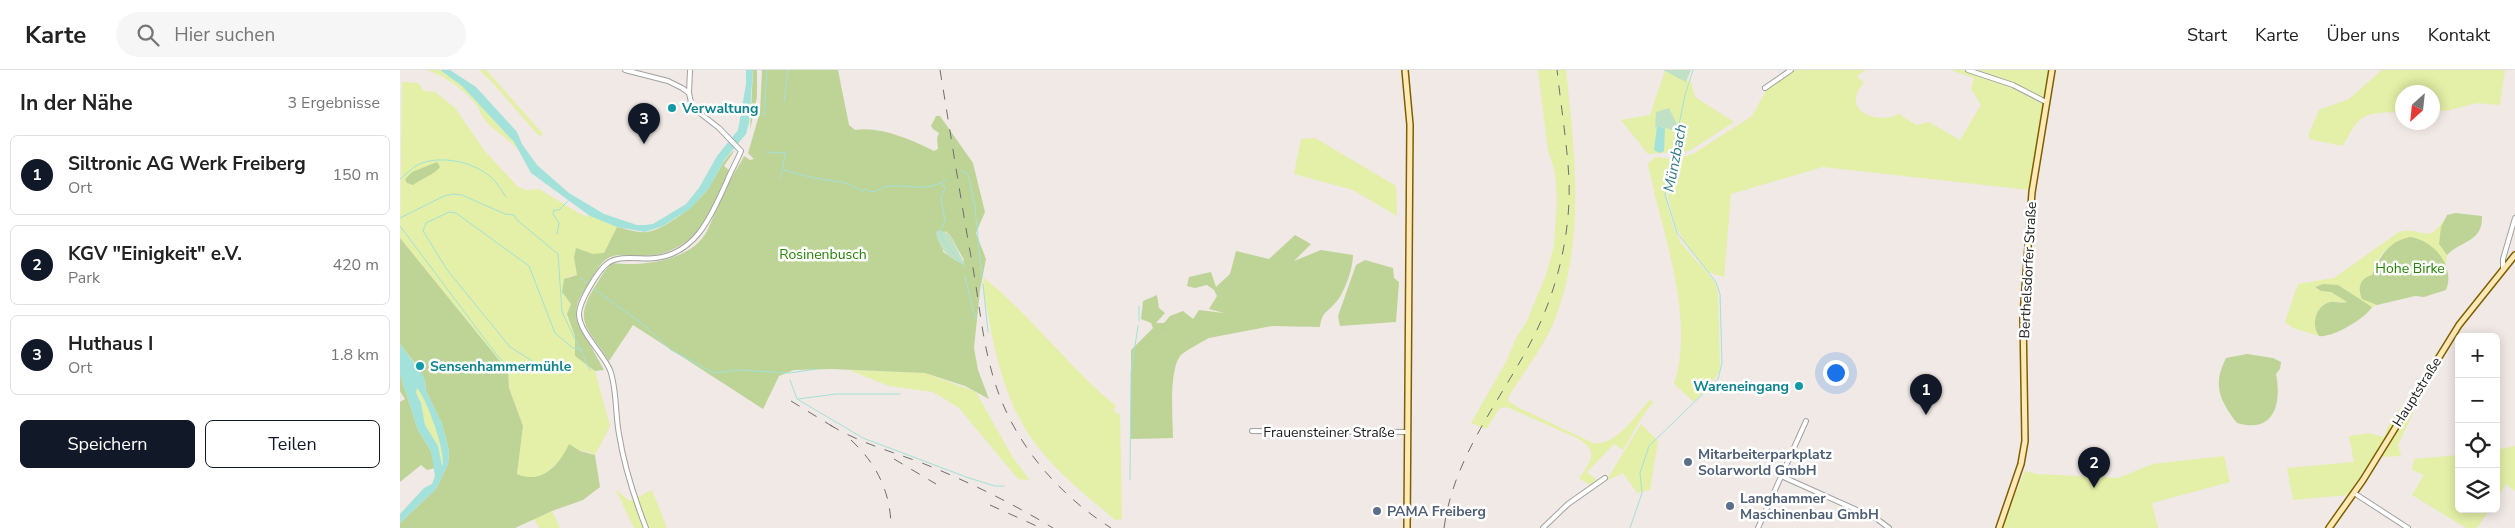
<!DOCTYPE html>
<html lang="de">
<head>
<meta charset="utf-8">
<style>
	body { margin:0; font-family:"Nunito Sans",sans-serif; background:#f6f6f6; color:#222 }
	.controls { position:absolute; right:15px; bottom:15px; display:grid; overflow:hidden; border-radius:8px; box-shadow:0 2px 12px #0003 }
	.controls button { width:45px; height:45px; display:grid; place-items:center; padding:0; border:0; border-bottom:1px solid #e0e0e0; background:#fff; color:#222; font:25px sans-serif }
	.compass { position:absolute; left:1995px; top:15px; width:45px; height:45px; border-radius:50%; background:#fff; box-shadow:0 2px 12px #0003; rotate:207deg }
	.you { position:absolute; left:1435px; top:302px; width:18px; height:18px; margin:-12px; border:4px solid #fff; border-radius:50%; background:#1a73e8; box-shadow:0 0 0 8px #1a73e833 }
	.badge { display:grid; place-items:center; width:32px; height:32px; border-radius:50%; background:#111827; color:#fff; font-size:16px; font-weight:700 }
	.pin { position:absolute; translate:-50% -41px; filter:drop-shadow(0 1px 2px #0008) }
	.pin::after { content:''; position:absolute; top:26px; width:18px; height:15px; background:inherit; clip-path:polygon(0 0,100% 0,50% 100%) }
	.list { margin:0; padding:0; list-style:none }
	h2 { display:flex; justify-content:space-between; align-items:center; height:65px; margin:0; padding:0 20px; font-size:21px }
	h2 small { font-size:16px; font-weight:400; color:#767676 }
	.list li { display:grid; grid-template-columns:32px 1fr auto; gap:15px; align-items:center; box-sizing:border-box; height:80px; margin:0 10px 10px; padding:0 10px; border:1px solid #e0e0e0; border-radius:8px }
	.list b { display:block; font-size:19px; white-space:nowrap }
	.list p { margin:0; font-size:16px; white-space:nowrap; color:#767676 }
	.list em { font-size:16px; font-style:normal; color:#767676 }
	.actions { display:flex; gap:10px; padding:15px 20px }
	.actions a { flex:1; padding:11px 0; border:1px solid #111827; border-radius:8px; text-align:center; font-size:18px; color:#111827 }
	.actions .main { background:#111827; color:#fff }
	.icon { flex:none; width:28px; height:28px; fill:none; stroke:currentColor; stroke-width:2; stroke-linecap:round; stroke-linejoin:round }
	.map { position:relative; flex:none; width:2115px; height:458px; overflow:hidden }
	header { display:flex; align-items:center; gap:30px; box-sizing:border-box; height:70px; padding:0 25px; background:#fff; border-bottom:1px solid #e0e0e0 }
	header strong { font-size:24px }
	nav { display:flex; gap:28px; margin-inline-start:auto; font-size:18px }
	.search { width:350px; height:45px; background:#f6f6f6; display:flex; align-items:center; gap:12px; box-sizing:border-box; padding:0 18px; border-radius:28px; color:#767676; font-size:19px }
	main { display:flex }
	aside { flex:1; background:#fff }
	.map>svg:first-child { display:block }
	.grass { fill:#e4efa7 }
	.forest { fill:#bed497; fill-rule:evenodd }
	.wetland { fill:#c1e1c7 }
	.water { fill:#a2e2da; fill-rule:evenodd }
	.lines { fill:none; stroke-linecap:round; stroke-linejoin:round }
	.stream { stroke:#a2e2da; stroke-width:1 }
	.street-casing { stroke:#a1a1a1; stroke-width:6 }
	.secondary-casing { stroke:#7e5f00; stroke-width:8 }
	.street { stroke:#fff; stroke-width:4 }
	.secondary { stroke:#ffe9b6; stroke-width:5 }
	.rail { stroke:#6e6e6e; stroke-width:1; stroke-dasharray:10 10; stroke-linecap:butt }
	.culture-dot { fill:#0f9aa8; stroke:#fff; stroke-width:2 }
	.service-dot { fill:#5c6f8a; stroke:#fff; stroke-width:2 }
	.labels { text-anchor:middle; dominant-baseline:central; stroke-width:5; stroke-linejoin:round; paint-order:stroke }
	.culture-label { font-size:14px; font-weight:bold; fill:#0d838f; stroke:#fff; text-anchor:start }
	.park-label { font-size:14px; fill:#258403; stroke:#fff }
	.street-label { font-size:14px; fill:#202020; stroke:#fff }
	.service-label { font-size:14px; font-weight:bold; fill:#4e5e75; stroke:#fff; text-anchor:start }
	.water-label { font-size:15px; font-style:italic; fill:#347a87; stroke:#fff }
</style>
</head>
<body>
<header>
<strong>Karte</strong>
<div class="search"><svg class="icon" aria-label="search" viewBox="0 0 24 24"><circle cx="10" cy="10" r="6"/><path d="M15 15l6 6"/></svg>Hier suchen</div>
<nav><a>Start</a><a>Karte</a><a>Über uns</a><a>Kontakt</a></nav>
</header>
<main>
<aside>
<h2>In der Nähe<small>3 Ergebnisse</small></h2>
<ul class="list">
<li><span class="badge">1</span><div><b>Siltronic AG Werk Freiberg</b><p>Ort</p></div><em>150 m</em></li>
<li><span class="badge">2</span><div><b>KGV &quot;Einigkeit&quot; e.V.</b><p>Park</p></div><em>420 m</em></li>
<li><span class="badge">3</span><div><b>Huthaus I</b><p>Ort</p></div><em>1.8 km</em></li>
</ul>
<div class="actions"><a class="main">Speichern</a><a>Teilen</a></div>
</aside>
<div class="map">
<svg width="2115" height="458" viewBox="0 0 2115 458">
	<rect width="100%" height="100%" fill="#f1e9e5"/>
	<g class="grass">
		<path d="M26,0H40L62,16L114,72L118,80C110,70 99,64 89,55C82,48 80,39 74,32C64,20 42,4 26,0Z"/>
		<polygon points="79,0 86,0 90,4 143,64 139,66 90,10"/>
		<path d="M1138,0H1166C1175,82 1186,175 1153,254C1142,279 1123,303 1109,326L1108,331L1119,338L1193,373C1216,377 1235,345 1250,330L1254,332L1245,342L1223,380L1214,374L1187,402L1198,411L1191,416L1179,408C1191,391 1200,381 1177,368L1107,337L1100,338L1086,359L1071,353L1106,292L1117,266L1126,253L1146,205L1154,176L1157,130L1155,102L1148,80Z"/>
		<path d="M1393,0H1466L1457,6L1464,13C1440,38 1474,56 1499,44L1516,55L1529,52L1560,70L1581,35L1571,19L1574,8L1550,0H1649L1629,120L1423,97L1331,124L1324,207L1308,202L1284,171L1275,156L1266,119L1273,89L1293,84L1352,46L1367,19Z"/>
		<path d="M1982,0H2105L2100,35L2077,33L2045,41H2033L2032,22H2002V42C1965,43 1960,42 1943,76L1909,69V64L1919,40L1949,29Z"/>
		<polygon points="1265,1 1291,12 1295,27 1334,52 1289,81 1248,84 1221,50 1250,45"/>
		<path d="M2,12L18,13L24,21L35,22L55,38L84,80L118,117L126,120L139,119L182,145L190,146L217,157L204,184L174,188L177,205L169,206L162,222L171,234L167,244L175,266V286L195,301L210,356L195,385C191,383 184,380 180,381C153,383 150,419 117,404L123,356L109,318L108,301L0,168Z"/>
		<polygon points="915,68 996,116 997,146 953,120 894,104 901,69"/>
		<path d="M1255,87L1271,89L1265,125L1273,156L1281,173L1315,212L1318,223L1320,299L1316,307L1294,332L1274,314C1296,246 1261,161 1248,94Z"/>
		<path d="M2044,149L2039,174L2047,185L2046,195C2029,163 1997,159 1977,191C1970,204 1972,219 1972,233L1977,235L1972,237L1923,214L1915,217L1921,221L1931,222L1947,232C1941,234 1937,231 1930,232C1916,236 1911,255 1919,266L1893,258L1885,252L1898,214L1934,208L1999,162C2021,156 2029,176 2044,149Z"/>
		<path d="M584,208C632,246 668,297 716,336L713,340L720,345L722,449L715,450C681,421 642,391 621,351C598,309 591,262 583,215Z"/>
		<polygon points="449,300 525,303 576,322 613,388 630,410 618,409 559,338 533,322 489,316"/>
		<path d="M17,318C26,326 47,384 42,396L38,376L25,355L21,333L16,323Z"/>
		<polygon points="2003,335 2014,341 1998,375 2001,386 1982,387 1976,383 1948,425 1893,430 1887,398 1954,392 1949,366 1969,363 1984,367 1990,351"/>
		<polygon points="1241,354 1258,371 1250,420 1237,423 1223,403 1206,411"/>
		<polygon points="2115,376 2115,421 2106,414 2096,430 2096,380"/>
		<polygon points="2059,385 2059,439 2090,439 2077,458 2066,458 2012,425 2024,405 2012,400 2014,389"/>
		<polygon points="1824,386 1830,412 1752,433 1758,458 1601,458 1625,401 1637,404 1718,408 1753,394"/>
		<polygon points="216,420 230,431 252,420 267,458 234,458"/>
		<polygon points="152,441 160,458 139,458 134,449"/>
	</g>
	<g class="forest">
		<polygon points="353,0 357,0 357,27 350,60"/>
		<path d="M362,0H438L449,55L455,60C480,56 512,70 534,81L538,79L537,68L539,63L533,59L531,56L536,46H540L573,93L585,142L576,163L586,189L580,220L574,278L578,300L589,329L565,316L525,303L432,299L394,300L379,306L363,339L233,255L209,291C190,260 172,253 194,218C200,209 204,199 213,193C240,197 292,191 307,161C315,144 323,123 333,105C336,99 341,93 344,86L350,90L354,89L348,83L360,42ZM545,161L550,165L564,190L561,193L543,182Z"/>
		<path d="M335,80L324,96L329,100C318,124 309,154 287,171C275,180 259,186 244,186C230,187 216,181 204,191C197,198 192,208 187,216C179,228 174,237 177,251L204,300L195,301L175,286V266L167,244L171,234L162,222L164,209L177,205L174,188L176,178L193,184L204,183L217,157C227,159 236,163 247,162C265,160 300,132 309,117C318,104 323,88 335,80Z"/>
		<path d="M37,92L40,97C35,104 21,109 13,115L7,113L5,109L12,102Z"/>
		<path d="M2056,143L2082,146C2083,172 2062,170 2047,185L2039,174L2041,157L2047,145Z"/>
		<path d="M895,165L911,174L894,191L921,180L953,185C953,198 945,221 937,231C927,243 922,241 920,257L872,256L809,268C800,273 790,278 782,284C768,297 773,349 773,368L731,369V280L753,258L751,253L741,249L743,231L757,225L759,238L765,243L756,253H764L770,246L783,241L793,249L799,240L824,243L809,239L817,226L814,220L807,215L795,218L787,216L789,207L811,202L816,217L830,204L836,181L869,189Z"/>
		<path d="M2010,167C2033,170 2056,196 2046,220L2024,227L2015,226L1977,235L1962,229C1957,218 1960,208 1972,205C1980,186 1989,171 2010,167Z"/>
		<path d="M0,168L108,301L109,318L123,356L117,404C142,415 159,395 169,374L180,381L195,385L200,417L183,430L152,441L115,458H0V453L36,419L48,394L49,381L42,354L26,321L25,312L16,295L0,274Z"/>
		<polygon points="965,190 993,198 994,208 999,212 996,252 940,256 938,246 956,195"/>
		<path d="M1923,214L1938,215L1972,237C1965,249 1932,268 1919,266C1911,255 1915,236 1930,232C1936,231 1941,234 1947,232L1931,222L1921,221L1915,217Z"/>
		<path d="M1847,284L1873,288L1881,292L1880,299L1876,304C1882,334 1874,364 1837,353C1820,331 1812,315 1826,288Z"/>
		<polygon points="0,304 18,360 31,381 35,398 27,400 21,395 0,412 0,332 5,329 0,321"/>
	</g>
	<g class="wetland">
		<polygon points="1263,0 1291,0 1286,12"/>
		<polygon points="1269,38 1277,54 1273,60 1257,56 1255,58 1256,42"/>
		<path d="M540,160L550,165L565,195C551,190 538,179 536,162Z"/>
	</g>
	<g class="water">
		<polygon points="40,0 50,0 76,17 117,62 122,74 137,95 169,123 204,144 237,155 245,155 253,154 286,134 299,118 317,86 338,60 346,14 346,0 353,0 349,53 346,64 325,89 309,118 291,138 263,156 245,162 217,157 190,146 131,103 114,72 62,16"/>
		<polygon points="1257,56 1265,58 1264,81 1260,83 1254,80"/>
		<path d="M0,274L24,307L26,321L42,354L49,381L48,394L36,419L0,453V444L24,418L32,414L35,406L31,381L18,360L0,304ZM17,318C26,327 47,384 42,396L38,376L25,355L21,333L16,323Z"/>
	</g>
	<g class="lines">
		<g class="stream">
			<polyline points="384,32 388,0"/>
			<polyline points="364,46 367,0"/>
			<polyline points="367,82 385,83"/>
			<path d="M384,100C403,106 422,110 441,112C448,112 456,119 463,121L466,119C477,126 479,116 490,116C509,115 522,121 541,113L545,118L541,128L545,150L540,162L543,170L565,198"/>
			<polyline points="562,101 568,104 575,137 582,208"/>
			<polyline points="381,105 386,81"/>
			<path d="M0,109C7,104 13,96 22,93C45,85 78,93 95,111C99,116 102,122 106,127"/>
			<polyline points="380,109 381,107"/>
			<polyline points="541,113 546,109"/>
			<polyline points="0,148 44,126 53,124 62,125 105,144 114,145 117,150 158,184 162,242 190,300"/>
			<polyline points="0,156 96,284 107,296"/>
			<polyline points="157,164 159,153 153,144 154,140 159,140 168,131"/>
			<polyline points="565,206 575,248"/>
			<polyline points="181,208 187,213"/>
			<polyline points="583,214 588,262"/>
			<polyline points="194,219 244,255 271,280 314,303 338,300 389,303 417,299"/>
			<polyline points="739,251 739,236"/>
			<polyline points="761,263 762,264"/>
			<polyline points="763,265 764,266"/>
			<polyline points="139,295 110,277 48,201 23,161 26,153 49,142 56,143 129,196 155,263 173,278 182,280"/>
			<polyline points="390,310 397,329 463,368 569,408 595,416 604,416"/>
			<polyline points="398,329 436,324 500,324"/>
			<polyline points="730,410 731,302 738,256"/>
			<polyline points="1230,458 1242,423 1240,403 1249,376 1311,316 1318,309 1322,293 1320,224 1316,212 1277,163 1265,124 1285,25 1293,0"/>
		</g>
		<g class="street-casing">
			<g id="street">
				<path d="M225,0L268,11L282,18L289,23L292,37L319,58L341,81C337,91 331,101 327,111C312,144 297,183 256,188C242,190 220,184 208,193C198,200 179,232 179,244C179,262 203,283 210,300C217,319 215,343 219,364C224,396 234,427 246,458"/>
				<polyline points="1568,0 1613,15 1646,32"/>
				<polyline points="1365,18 1391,0"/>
				<polyline points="289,23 290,0"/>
				<polyline points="2103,200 2103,189 2115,148"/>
				<polyline points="852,361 1007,362"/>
				<polyline points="1381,406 1477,449 1489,458"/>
				<polyline points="1954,423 2008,458"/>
				<polyline points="1143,458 1168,434 1205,408"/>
				<polyline points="1358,458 1406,351"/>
			</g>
		</g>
		<g class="secondary-casing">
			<g id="secondary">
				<polyline points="1005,0 1010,55 1007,458"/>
				<polyline points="1599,458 1621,394 1625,371 1623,246 1632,122 1652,0"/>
				<polyline points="1929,458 1963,410 2059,255 2115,185"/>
			</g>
		</g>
		<use href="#street" class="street"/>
		<use href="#secondary" class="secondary"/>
		<g class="rail">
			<path d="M540,0C551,66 561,132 573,198C579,232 582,266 591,299C608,366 653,421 711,458"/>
			<polyline points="391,331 435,358"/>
			<path d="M430,355C460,373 490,381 522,393C567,411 612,433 653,458"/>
			<path d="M451,370C477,394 491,423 491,458"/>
			<polyline points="494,389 536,414"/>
			<polyline points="590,435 641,458"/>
			<path d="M1044,458C1054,384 1103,328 1135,264C1158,217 1171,162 1169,109C1167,73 1161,36 1157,0"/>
		</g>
	</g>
	<g class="culture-dot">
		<circle cx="272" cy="38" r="5"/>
		<circle cx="20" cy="296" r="5"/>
		<circle cx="1399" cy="316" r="5"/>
	</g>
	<g class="service-dot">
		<circle cx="1288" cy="392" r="5"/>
		<circle cx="1330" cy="436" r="5"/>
		<circle cx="977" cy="441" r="5"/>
	</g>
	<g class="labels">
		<g class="culture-label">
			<text x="282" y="38">Verwaltung</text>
			<text x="30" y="296">Sensenhammermühle</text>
			<text x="1389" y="316" text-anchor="end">Wareneingang</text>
		</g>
		<g class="park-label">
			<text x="423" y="184">Rosinenbusch</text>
			<text x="2010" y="198">Hohe Birke</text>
		</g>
		<g class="street-label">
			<text transform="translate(1628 200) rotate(-87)">Berthelsdorfer Straße</text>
			<text transform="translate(2017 322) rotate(-58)">Hauptstraße</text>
			<text x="929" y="362">Frauensteiner Straße</text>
		</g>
		<g class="service-label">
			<text x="1298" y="384">Mitarbeiterparkplatz<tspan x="1298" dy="16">Solarworld GmbH</tspan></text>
			<text x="1340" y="428">Langhammer<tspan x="1340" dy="16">Maschinenbau GmbH</tspan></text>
			<text x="987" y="441">PAMA Freiberg</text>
		</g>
		<g class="water-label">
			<text transform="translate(1275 88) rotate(-79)">Münzbach</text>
		</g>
	</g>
</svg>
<div class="controls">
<button>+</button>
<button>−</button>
<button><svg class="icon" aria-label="locate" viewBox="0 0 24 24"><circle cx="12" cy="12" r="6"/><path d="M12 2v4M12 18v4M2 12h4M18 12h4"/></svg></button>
<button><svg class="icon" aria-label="layers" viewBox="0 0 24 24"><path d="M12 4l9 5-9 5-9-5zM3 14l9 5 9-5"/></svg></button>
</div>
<svg class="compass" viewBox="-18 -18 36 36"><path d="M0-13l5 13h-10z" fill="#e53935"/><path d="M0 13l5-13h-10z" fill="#767676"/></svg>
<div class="you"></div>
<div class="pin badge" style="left:1526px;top:345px">1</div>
<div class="pin badge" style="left:1694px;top:418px">2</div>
<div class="pin badge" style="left:244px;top:74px">3</div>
</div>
</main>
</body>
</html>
